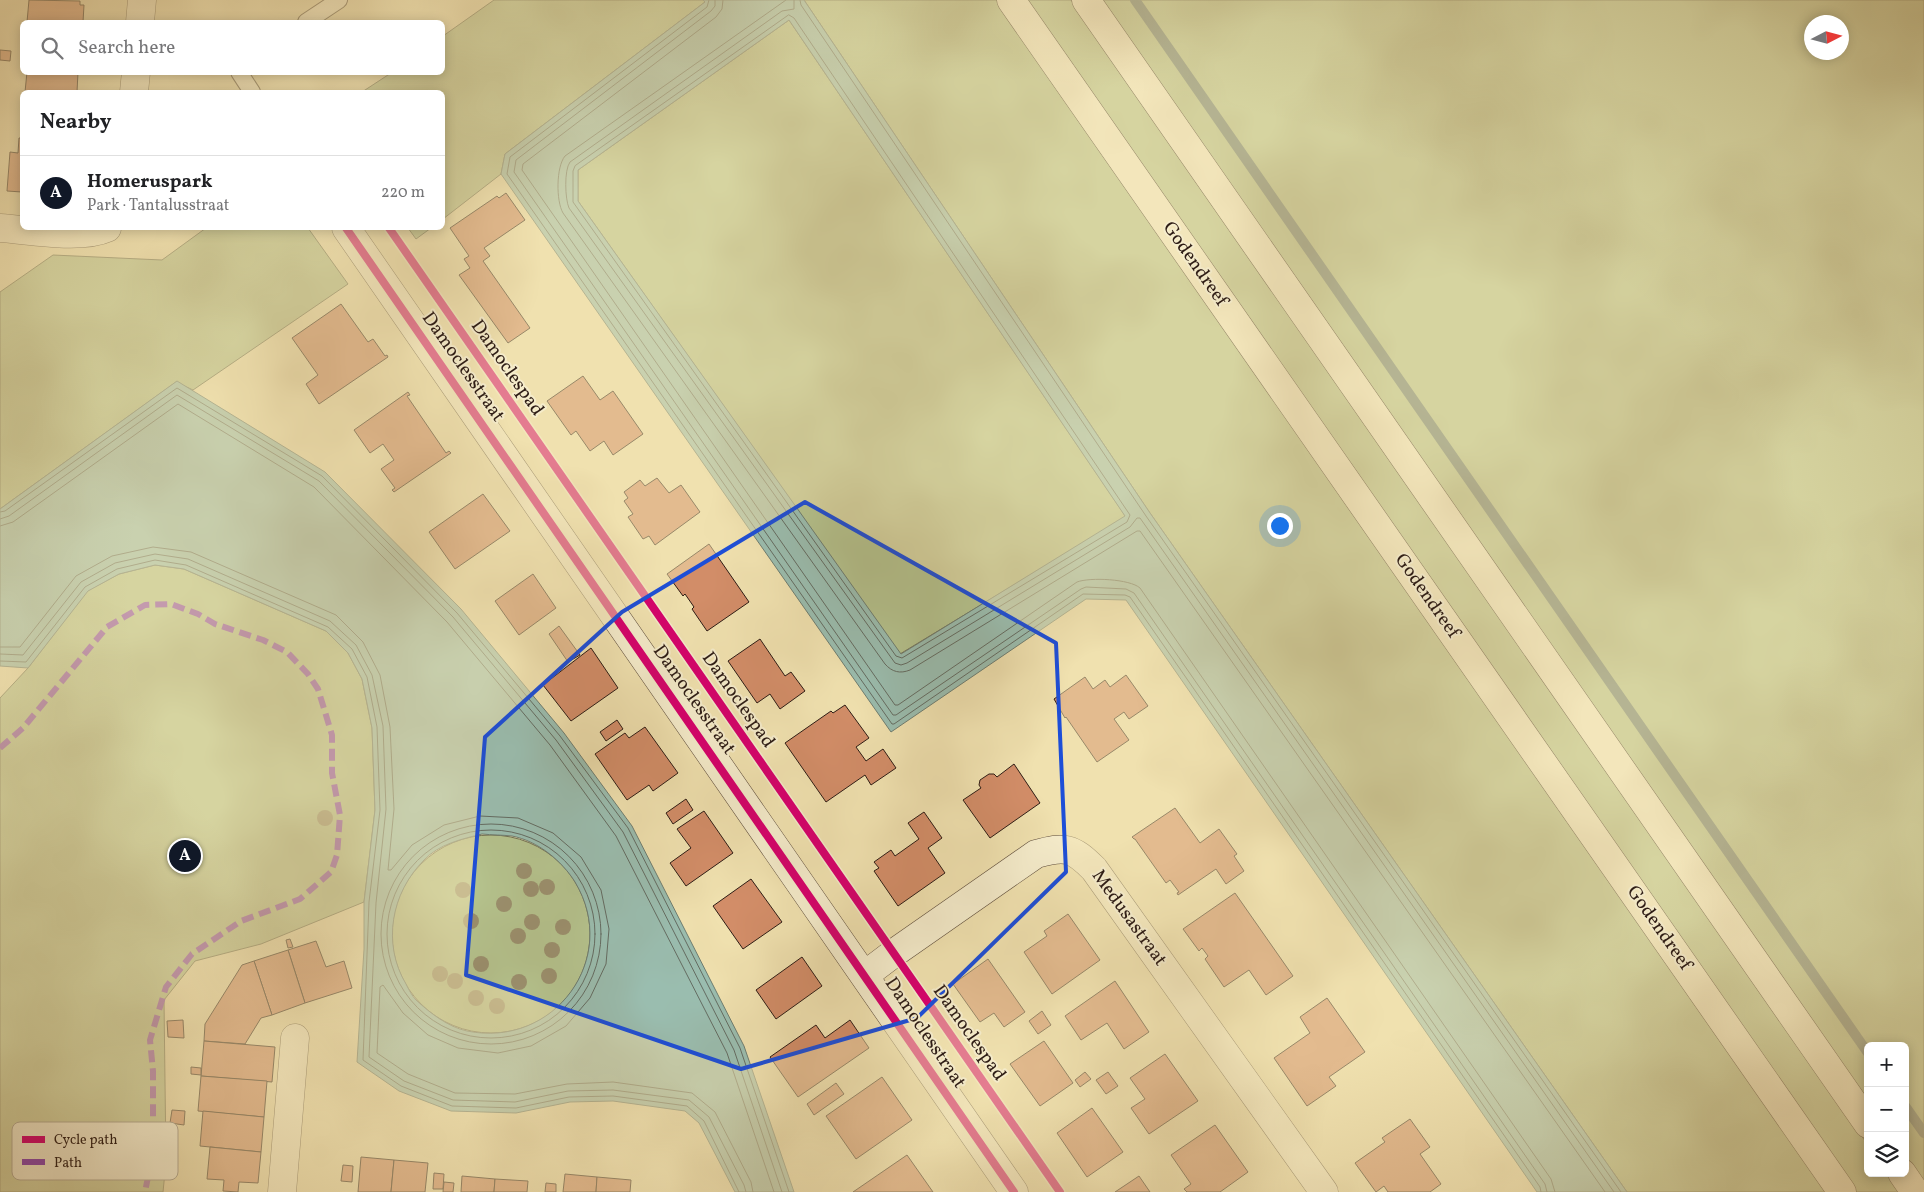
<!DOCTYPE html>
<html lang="en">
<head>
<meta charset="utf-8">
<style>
	body { margin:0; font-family:Vollkorn,serif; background:#f6f6f6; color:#202124 }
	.controls { position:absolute; right:15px; bottom:15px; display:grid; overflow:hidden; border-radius:8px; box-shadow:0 2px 12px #0003 }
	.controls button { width:45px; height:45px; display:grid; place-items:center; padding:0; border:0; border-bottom:1px solid #e0e0e0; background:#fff; color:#202124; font:25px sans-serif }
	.compass { position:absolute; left:1804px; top:15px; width:45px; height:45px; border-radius:50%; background:#fff; box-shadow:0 2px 12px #0003; rotate:84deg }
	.you { position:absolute; left:1279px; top:525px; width:18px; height:18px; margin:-12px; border:4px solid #fff; border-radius:50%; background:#1a73e8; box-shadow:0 0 0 8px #1a73e833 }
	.badge { display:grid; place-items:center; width:32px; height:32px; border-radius:50%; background:#111827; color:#fff; font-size:16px; font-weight:700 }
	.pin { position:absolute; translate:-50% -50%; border:2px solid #fff; box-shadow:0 1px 5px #0006 }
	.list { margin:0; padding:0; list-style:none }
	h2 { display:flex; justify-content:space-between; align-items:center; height:65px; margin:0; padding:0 20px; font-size:21px }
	h2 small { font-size:16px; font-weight:400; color:#757577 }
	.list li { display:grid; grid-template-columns:32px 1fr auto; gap:15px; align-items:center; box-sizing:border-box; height:75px; padding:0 20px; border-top:1px solid #e0e0e0 }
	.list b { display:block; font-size:19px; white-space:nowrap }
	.list p { margin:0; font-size:16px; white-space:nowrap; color:#757577 }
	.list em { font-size:16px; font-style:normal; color:#757577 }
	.icon { flex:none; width:28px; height:28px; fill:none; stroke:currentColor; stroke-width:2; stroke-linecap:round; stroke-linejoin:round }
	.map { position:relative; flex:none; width:1924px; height:1192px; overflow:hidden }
	.search { position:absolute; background:#fff; box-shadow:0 2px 12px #0003; left:20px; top:20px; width:425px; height:55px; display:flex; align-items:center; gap:12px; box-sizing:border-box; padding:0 18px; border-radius:8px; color:#757577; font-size:19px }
	.panel { position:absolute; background:#fff; box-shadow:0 2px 12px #0003; left:20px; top:90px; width:425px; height:140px; border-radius:8px }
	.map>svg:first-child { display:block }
	.green { fill:#b5c38e; stroke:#717052; fill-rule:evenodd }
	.water { fill:#9abdaf; stroke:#6e7d71; fill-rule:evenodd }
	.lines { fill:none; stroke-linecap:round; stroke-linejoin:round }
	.shore { stroke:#646c62; stroke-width:1 }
	.stream { stroke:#6e7d71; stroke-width:10 }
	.building { fill:#d28d68; stroke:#2d1c15 }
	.service-casing { stroke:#5e4d3c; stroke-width:18 }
	.minor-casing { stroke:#5e4d3c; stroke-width:29 }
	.secondary-casing { stroke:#2d1c15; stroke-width:29 }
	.service { stroke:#f5eccb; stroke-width:16 }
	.minor { stroke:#f5eccb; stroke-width:28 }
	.secondary { stroke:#f5eccb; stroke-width:28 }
	.quiet { stroke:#8e44ad; stroke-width:6; stroke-dasharray:12 6; stroke-linecap:butt }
	.cycleway-casing { stroke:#f5eccb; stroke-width:11 }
	.cycleway { stroke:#d6006c; stroke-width:8 }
	.tree { fill:#9b906e }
	.marked { fill:none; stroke:#1d4ed8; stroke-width:4; stroke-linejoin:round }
	.labels { text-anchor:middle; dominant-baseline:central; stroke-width:4; stroke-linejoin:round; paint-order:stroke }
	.street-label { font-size:19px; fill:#2d1c15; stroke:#f5eccb }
	.key { fill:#f5eccb; stroke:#b9ae94; stroke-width:1 }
	.key-label { font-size:14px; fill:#2d1c15 }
</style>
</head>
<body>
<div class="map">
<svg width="1924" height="1192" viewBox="0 0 1924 1192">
	<rect width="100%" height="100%" fill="#f0e1af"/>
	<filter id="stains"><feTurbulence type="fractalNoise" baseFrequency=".004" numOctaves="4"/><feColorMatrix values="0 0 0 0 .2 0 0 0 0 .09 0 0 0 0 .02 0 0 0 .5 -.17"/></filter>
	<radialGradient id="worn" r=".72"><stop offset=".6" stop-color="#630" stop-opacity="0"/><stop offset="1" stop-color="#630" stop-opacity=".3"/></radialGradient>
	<g class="green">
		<polygon points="494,0 703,0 705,2 505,154 501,174 443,219 442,92 362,92 391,73 442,72 443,36"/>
		<polygon points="804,0 997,0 1829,1192 1627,1192 1150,513"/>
		<polygon points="1022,0 1071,0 1868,1145 1868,1173 1888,1173 1901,1192 1851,1192"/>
		<path d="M1093,0H1924V1192L1905,1165V1046H1868V1111ZM1812,22H1842V52H1812Z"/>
		<polygon points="789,20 1126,517 900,654 578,201 578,170"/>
		<polygon points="206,228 308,228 348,284 193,390 176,382 0,509 0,292 53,255 162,260"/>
		<polygon points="408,228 431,228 416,239"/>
		<polygon points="155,565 184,569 326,631 348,653 362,679 372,728 375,810 364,902 261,944 195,961 164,1000 166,1162 163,1192 0,1192 0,698 28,668 87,591 119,574"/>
		<circle cx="491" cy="934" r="99"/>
	</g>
	<g class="water">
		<path d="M703,0H804L1150,513L1627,1192H1537L1126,600L1086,599L891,732L501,174L505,154L705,2ZM789,20L1125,516L901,654L578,201V170Z"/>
		<path d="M177,381L325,472L461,609L564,733L632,826L744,1046L794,1192H735L699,1123L685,1111L613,1101L570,1102L516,1113L451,1111L399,1091L357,1062L364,949V902L375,810L372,728L362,679L348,653L326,631L184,569L155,565L119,574L88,591L28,668L0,666V509ZM482,834C492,835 503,835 512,836C538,841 562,861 575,882C621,958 554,1049 467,1031C448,1027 430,1013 416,1000C412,996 409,990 406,984C382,944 391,893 424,860C439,844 462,839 482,834Z"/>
	</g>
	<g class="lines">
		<g class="shore">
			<polyline points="709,0 707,7 510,157 507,174 892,724 894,724 1083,594 1125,595 1130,597 1540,1187 1541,1192"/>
			<polyline points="715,0 715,6 711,11 516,160 514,172 893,715 896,715 1081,589 1086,587 1126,589 1134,593 1545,1184 1547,1192"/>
			<path d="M723,0L722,9L716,17L523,164L522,170L895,705H898L1077,582C1090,577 1130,579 1140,588L1551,1179L1555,1192"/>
			<path d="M786,0L565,156C556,167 556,201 563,213L885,664C892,672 900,674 910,670L1137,531H1140L1605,1192"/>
			<path d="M794,0V9L782,11L570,162C564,170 565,199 569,208L895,663L901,665L907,663L1130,527L1137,518H1140L1614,1192"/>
			<polyline points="800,0 801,5 1146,516 1621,1192"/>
			<polygon points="789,15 794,18 1130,515 1127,522 902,658 896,656 573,202 573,171 575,166"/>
			<polyline points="0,512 5,511 177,388 322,476 457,613 560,736 628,828 740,1048 789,1192"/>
			<polyline points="0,519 9,516 177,395 319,481 453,617 556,740 623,832 734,1050 782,1192"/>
			<polyline points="0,526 13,522 178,404 314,487 447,622 550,745 616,836 727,1053 774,1192"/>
			<polyline points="0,647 20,647 76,576 112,556 153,547 191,552 336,615 363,642 380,675 390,727 394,809 388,870 391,870 412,845 444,825 480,816 518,818 553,833 581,857 601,890 609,929 606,964 590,998 566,1026 531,1046 498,1053 458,1048 428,1035 403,1013 383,985 380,987 377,1053 408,1074 455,1093 515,1094 567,1084 613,1082 692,1093 715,1112 751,1182 753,1192"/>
			<polyline points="0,654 23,655 81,582 115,563 155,554 188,559 330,621 356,645 372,675 383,726 386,809 376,903 369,1057 404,1081 453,1100 515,1102 568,1091 613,1090 689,1100 709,1117 744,1185 746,1192"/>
			<polyline points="0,661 26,662 85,587 117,569 155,560 186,565 328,627 352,649 367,677 377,727 380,810 369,902 363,1060 401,1086 452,1106 516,1108 569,1097 613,1096 687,1106 704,1121 739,1192"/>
			<circle cx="491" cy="934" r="110"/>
			<circle cx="491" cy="934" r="104"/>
		</g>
		<g class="stream">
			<polyline points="1135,0 1868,1053"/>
			<polyline points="1905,1106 1924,1133"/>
		</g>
	</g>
	<g class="building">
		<polygon points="29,0 80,1 80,5 84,5 83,22 27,22"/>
		<polygon points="0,50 11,51 10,61 0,60"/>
		<polygon points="27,72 78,72 77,92 25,92"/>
		<polygon points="19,138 22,138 22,192 7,191 10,152 18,153"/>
		<polygon points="506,193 525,220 484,248 490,256 483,261 530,328 508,343 459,275 470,268 464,259 469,256 450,228 497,196 499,198"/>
		<polygon points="341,304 368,342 373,339 385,356 387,355 388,357 319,404 306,384 318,375 292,338"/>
		<polygon points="583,376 600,400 613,391 643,434 613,455 604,441 590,451 576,431 571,435 547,401"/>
		<polygon points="408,392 410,395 407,396 446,453 449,451 451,453 394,492 392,490 395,488 381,469 394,460 383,444 370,453 354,430"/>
		<polygon points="657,478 669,493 681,485 700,512 655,545 649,536 643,539 628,517 633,514 624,501 628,498 624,492 640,480 645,486"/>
		<polygon points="483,494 510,531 455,569 429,532"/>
		<polygon points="709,544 749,602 707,631 692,609 694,607 685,594 683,596 667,574"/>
		<polygon points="533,574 556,608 519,635 495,601"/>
		<polygon points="559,626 580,655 568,662 549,634"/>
		<polygon points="760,639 785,676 791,672 805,691 780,709 770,694 757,703 728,661"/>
		<polygon points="591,648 618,688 571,721 543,685"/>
		<polygon points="1126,675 1148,706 1129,719 1124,712 1114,719 1129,740 1097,762 1066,717 1065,718 1054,699 1085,677 1093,689 1105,680 1110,687"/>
		<polygon points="845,705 869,738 856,747 866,761 883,749 896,768 871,785 865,775 826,802 785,743 831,711 833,713"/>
		<polygon points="617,720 623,729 606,741 600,732"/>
		<polygon points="645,727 678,773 653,791 649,785 627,800 595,754 625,733 629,738"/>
		<polygon points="1014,764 1040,803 990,838 963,800 981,788 979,785 980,780 989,774 994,774 997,777"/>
		<polygon points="686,799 693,810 673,824 666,813"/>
		<polygon points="1175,808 1200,843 1219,829 1237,854 1234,856 1244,871 1226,884 1216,869 1178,895 1177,893 1179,892 1170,880 1166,883 1135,839 1134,839 1132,837"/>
		<polygon points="704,811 733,853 686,886 670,863 691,848 677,829"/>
		<polygon points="924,812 942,838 928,848 945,873 898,906 874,871 879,868 874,862 891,850 895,856 919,839 908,823"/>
		<polygon points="751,879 782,922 743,949 713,906"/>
		<polygon points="1235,893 1293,976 1266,995 1249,970 1224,987 1205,959 1208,956 1202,948 1199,951 1183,929"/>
		<polygon points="1068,914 1100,960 1052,994 1024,952 1047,936 1044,931"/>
		<polygon points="290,939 293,947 288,948 286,940"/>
		<polygon points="316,941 326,967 344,961 352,988 305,1003 288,950"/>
		<polygon points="288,950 305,1003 272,1015 254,961"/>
		<polygon points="802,957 822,986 776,1019 756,990"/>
		<polygon points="988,959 1025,1012 1004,1027 994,1013 980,1022 953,984"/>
		<polygon points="254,961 272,1015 261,1018 245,1044 204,1041 205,1024 242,965"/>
		<polygon points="1115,981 1149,1032 1124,1049 1107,1023 1081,1040 1065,1016"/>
		<polygon points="1327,998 1365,1052 1329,1077 1336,1086 1307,1106 1274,1058 1310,1033 1300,1017"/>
		<polygon points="1042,1011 1051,1025 1038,1034 1029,1021"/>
		<polygon points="183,1020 184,1038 168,1037 167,1021"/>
		<polygon points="850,1020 869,1048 798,1097 770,1057 816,1025 825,1038"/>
		<polygon points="204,1041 275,1047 272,1082 201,1076"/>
		<polygon points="1044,1041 1073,1083 1040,1106 1010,1064"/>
		<polygon points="1165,1054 1198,1101 1149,1134 1131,1108 1145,1099 1130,1078"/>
		<polygon points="191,1067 201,1068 201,1075 191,1074"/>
		<polygon points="1085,1072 1091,1079 1080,1087 1075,1080"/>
		<polygon points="1108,1072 1118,1086 1106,1094 1096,1080"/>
		<polygon points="201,1076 267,1081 264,1117 198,1111"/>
		<polygon points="882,1077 912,1120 856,1159 826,1116"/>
		<polygon points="836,1083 844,1094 814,1115 807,1104"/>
		<polygon points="1092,1108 1123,1152 1087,1177 1057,1133"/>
		<polygon points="172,1110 185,1111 184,1125 170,1123"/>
		<polygon points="203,1111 264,1117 261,1152 200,1146"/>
		<polygon points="1410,1119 1430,1147 1420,1154 1441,1184 1430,1192 1388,1192 1384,1186 1376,1192 1355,1163 1385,1142 1382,1138"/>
		<polygon points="1215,1125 1248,1172 1220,1192 1187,1192 1184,1189 1191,1184 1171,1155"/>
		<polygon points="210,1147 261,1152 258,1183 239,1182 238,1192 223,1191 224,1180 207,1179"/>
		<polygon points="907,1155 933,1192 853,1192"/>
		<polygon points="361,1157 394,1160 391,1192 358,1192"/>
		<polygon points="394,1160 428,1163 425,1192 391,1192"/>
		<polygon points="343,1165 353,1166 352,1182 341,1181"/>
		<polygon points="434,1173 444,1174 443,1189 433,1189"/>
		<polygon points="565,1174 597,1177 596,1192 563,1192"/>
		<polygon points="462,1176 495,1179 494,1192 461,1192"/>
		<polygon points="1139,1176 1150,1192 1115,1192"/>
		<polygon points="597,1177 631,1180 630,1192 596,1192"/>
		<polygon points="495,1179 528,1181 527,1192 494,1192"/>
		<polygon points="444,1182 454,1183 453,1192 443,1192"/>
		<polygon points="546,1183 556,1184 556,1192 545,1192"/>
	</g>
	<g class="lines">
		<g class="service-casing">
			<g id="service">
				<polyline points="306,22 339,0"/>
				<polyline points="239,72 252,92"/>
			</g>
		</g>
		<g class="minor-casing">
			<g id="minor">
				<polyline points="140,22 142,0"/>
				<polyline points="134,92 136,72"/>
				<path d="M0,228C30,230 80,240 107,228"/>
				<polyline points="346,228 1014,1192"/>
				<path d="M865,975L894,953L1036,854C1065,846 1072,847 1094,869L1324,1192"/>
				<polyline points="282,1192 295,1038"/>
			</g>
		</g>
		<g class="secondary-casing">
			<g id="secondary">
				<polyline points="1011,0 1842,1192"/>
				<polyline points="1086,0 1868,1124"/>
				<polyline points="1902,1173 1915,1192"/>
			</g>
		</g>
		<use href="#service" class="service"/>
		<use href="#minor" class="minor"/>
		<use href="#secondary" class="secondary"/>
		<polyline class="quiet" points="0,748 23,728 107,627 145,605 171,604 198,614 215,624 263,640 287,652 308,674 318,689 332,735 332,773 340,815 337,855 331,872 300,899 241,921 192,954 166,987 150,1040 153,1071 153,1152 145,1192"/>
		<g class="cycleway-casing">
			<g id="cycleway">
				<polyline points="346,228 1014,1192"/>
				<polyline points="389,228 1060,1192"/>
			</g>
		</g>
		<use href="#cycleway" class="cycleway"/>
	</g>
	<g class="tree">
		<circle cx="325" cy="818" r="8"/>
		<circle cx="524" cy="871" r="8"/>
		<circle cx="547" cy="887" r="8"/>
		<circle cx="531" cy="889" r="8"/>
		<circle cx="463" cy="890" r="8"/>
		<circle cx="504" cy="904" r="8"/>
		<circle cx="471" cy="921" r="8"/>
		<circle cx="532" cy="922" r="8"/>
		<circle cx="563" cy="927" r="8"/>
		<circle cx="518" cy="936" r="8"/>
		<circle cx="552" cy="950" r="8"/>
		<circle cx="481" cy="964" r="8"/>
		<circle cx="440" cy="974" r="8"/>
		<circle cx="549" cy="976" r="8"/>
		<circle cx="455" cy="981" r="8"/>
		<circle cx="519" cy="982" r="8"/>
		<circle cx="476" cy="998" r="8"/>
		<circle cx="497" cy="1006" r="8"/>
	</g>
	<path d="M0 0H1924V1192H0ZM805,502L1056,643L1066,872L917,1018L741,1069L466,975L485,737L622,612Z" fill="#f0e1af" fill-opacity=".55" fill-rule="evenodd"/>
	<path class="marked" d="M805,502L1056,643L1066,872L917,1018L741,1069L466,975L485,737L622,612Z"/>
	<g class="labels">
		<g class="street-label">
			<text transform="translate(1195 264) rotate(55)">Godendreef</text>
			<text transform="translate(463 367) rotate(55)">Damoclesstraat</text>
			<text transform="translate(507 368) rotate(55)">Damoclespad</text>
			<text transform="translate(1427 596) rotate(55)">Godendreef</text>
			<text transform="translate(694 700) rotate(55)">Damoclesstraat</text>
			<text transform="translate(738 700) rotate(55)">Damoclespad</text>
			<text transform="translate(1129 918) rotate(54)">Medusastraat</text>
			<text transform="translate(1659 928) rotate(55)">Godendreef</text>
			<text transform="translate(925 1033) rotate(56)">Damoclesstraat</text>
			<text transform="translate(969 1033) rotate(55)">Damoclespad</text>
		</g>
	</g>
	<rect x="12" y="1122" width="166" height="58" rx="8" class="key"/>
	<rect x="22" y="1136" width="23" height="7" fill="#d6006c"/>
	<rect x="22" y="1159" width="23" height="6" fill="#8e44ad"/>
	<g class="key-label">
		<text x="54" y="1144">Cycle path</text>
		<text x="54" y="1167">Path</text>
	</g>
	<rect width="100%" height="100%" filter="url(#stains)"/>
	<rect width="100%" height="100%" fill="url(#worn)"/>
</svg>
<div class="controls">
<button>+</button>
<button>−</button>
<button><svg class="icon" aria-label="layers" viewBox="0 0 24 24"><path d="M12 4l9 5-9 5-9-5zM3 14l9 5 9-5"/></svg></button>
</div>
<svg class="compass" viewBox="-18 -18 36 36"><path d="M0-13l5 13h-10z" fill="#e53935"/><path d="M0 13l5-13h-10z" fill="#757577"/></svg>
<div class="you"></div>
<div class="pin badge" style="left:185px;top:856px">A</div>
<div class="search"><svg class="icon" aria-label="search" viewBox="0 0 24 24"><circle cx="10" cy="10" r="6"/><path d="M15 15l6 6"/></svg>Search here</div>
<section class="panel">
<h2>Nearby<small></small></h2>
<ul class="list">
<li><span class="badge">A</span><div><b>Homeruspark</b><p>Park · Tantalusstraat</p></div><em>220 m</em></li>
</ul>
</section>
</div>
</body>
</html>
